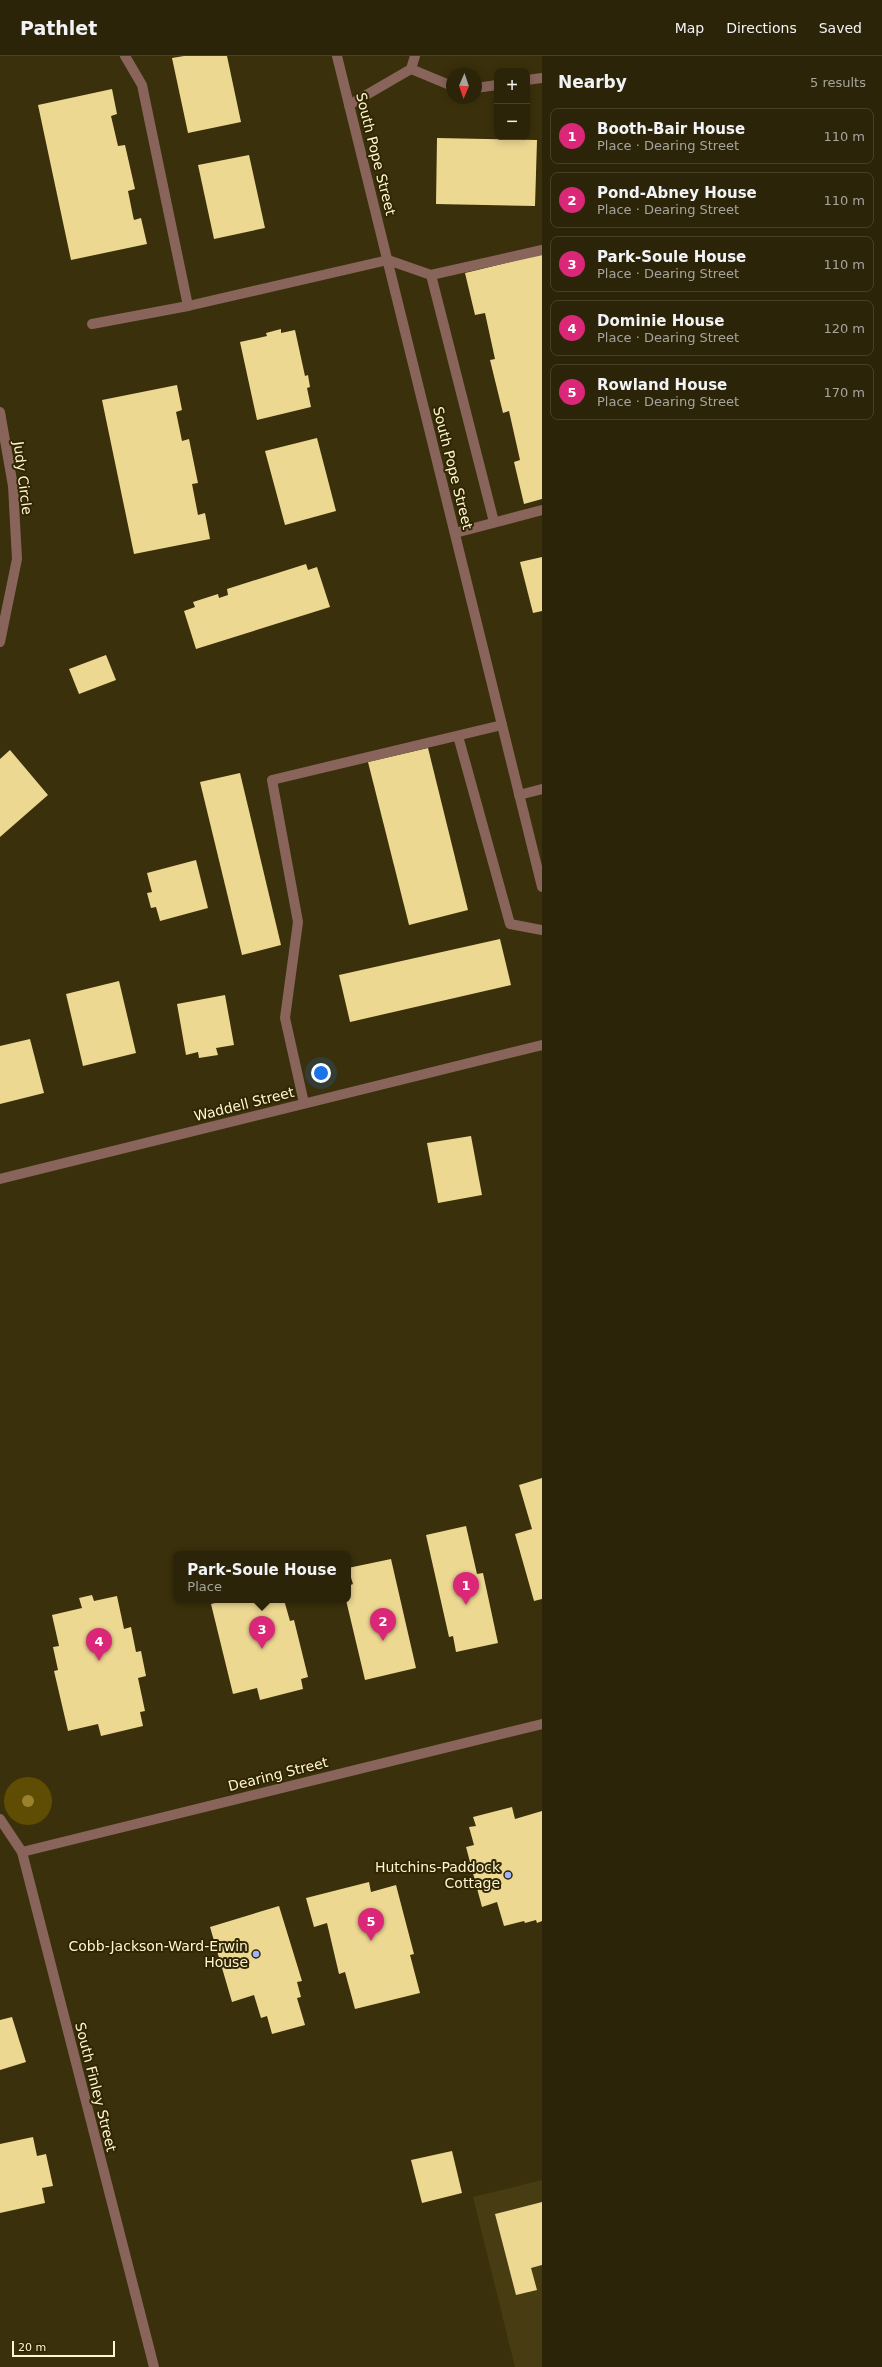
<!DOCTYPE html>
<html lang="en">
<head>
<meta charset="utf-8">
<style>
	body { margin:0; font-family:"DejaVu Sans",sans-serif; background:#342c12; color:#f1f3f6 }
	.controls { position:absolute; right:12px; top:12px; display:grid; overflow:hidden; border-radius:8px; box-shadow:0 2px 10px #0003 }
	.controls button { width:36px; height:36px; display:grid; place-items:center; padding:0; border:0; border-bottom:1px solid #484129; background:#2c2408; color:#f1f3f6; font:20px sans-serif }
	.compass { position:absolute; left:446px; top:12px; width:36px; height:36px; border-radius:50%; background:#2c2408; box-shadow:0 2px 10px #0003; rotate:182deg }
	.scale { position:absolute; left:12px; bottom:10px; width:103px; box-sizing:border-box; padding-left:4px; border:2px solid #fff5d3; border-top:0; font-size:11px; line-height:14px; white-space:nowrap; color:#fff5d3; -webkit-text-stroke:3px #302601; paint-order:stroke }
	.you { position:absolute; left:321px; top:1017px; width:14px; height:14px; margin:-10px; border:3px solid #fff; border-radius:50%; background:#1a73e8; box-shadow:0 0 0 6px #1a73e833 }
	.badge { display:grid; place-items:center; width:26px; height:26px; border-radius:50%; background:#db2777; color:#fff; font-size:13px; font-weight:700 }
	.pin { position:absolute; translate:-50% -33px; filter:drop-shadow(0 1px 2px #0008) }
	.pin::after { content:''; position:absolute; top:21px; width:14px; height:12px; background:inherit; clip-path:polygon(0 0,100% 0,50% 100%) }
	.popup { position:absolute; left:173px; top:1495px; width:178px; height:52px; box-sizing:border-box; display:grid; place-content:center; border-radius:8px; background:#2c2408; filter:drop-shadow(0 1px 3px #0005); font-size:13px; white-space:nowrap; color:#a6a49c }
	.popup b { font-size:15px; color:#f1f3f6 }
	.popup::after { content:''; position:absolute; left:50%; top:100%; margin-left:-8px; border:8px solid transparent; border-top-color:#2c2408 }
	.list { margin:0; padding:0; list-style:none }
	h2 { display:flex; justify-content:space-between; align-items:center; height:52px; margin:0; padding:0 16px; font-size:17px }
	h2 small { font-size:13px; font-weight:400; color:#a6a49c }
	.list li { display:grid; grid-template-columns:26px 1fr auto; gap:12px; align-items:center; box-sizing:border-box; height:56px; margin:0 8px 8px; padding:0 8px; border:1px solid #484129; border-radius:8px }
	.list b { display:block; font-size:15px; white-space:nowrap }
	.list p { margin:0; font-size:13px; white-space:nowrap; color:#a6a49c }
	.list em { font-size:13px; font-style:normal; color:#a6a49c }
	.map { position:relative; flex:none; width:542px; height:2311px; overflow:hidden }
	header { display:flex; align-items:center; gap:24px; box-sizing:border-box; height:56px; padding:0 20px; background:#2c2408; border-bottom:1px solid #484129 }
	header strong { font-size:19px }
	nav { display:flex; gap:22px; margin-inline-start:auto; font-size:14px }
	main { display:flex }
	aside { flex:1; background:#2c2408 }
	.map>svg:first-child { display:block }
	.built { fill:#483c12 }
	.green { fill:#5f4d04 }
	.building { fill:#edd892 }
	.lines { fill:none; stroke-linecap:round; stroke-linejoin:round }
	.lane { stroke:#89645b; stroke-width:10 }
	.street { stroke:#89645b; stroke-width:10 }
	.tree { fill:#99812d }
	.poi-dot { fill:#a0b3fd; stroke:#302601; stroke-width:1.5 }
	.labels { text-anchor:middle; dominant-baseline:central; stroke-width:4; stroke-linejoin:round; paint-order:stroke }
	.street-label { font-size:14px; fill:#fff5d3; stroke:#302601 }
	.poi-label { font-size:14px; fill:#fff5d3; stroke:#302601; text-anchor:end }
</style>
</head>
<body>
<header>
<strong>Pathlet</strong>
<nav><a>Map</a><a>Directions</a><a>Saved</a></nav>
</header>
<main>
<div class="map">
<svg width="542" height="2311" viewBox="0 0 542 2311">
	<rect width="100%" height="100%" fill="#3a300b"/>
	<polygon class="built" points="542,2124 542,2311 515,2311 473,2141"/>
	<circle class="green" cx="28" cy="1745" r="24"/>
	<g class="building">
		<polygon points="184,0 227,0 241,66 188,77 172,2"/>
		<polygon points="112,33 117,58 111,60 118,90 125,89 135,133 128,135 133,160 134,164 141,162 147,188 71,204 38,49"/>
		<polygon points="437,82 537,84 535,150 436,148"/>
		<polygon points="249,99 265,172 214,183 198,109"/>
		<polygon points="542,198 542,443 524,448 514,406 520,404 509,355 503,357 490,304 495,303 485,257 475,259 465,217"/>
		<polygon points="281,273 281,277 295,274 305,320 308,319 310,331 307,332 311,351 257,364 240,286 267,280 266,277"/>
		<polygon points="177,329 182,354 176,356 182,385 189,383 198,427 192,428 198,459 205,457 210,483 134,498 102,344"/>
		<polygon points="317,382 336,455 285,469 265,395"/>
		<polygon points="542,501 542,555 533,557 520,506"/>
		<polygon points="306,508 308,514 317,511 330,551 196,593 184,555 195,551 193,546 218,538 219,542 228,539 227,533"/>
		<polygon points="106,599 116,624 79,638 69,613"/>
		<polygon points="428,692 468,854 409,869 368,706"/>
		<polygon points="10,694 48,739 0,781 0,703"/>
		<polygon points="240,717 281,889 242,899 200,726"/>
		<polygon points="196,804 208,852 160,865 156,851 151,852 147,837 152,836 147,817"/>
		<polygon points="500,883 511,929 350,966 339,919"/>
		<polygon points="119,925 136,997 83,1010 66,938"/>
		<polygon points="225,939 234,989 216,992 218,999 199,1002 198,996 186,999 177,948"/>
		<polygon points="30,983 44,1037 0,1048 0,990"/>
		<polygon points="471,1080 482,1139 438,1147 427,1087"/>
		<polygon points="542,1422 542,1543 534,1545 515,1478 532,1473 519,1429"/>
		<polygon points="466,1470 477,1518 483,1517 498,1587 456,1596 453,1580 449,1581 426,1479"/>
		<polygon points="391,1503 416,1612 365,1624 346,1544 348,1544 348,1530 353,1528 348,1512"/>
		<polygon points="92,1539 94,1545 117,1540 124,1573 131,1571 136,1596 141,1595 146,1620 138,1622 145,1655 140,1656 143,1670 101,1680 98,1668 68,1675 54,1615 58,1614 53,1591 59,1590 52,1559 82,1552 79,1542"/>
		<polygon points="227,1544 284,1544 290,1565 294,1564 308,1621 301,1623 303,1633 260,1644 257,1632 233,1638 211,1548"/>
		<polygon points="512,1751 515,1763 542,1755 542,1865 537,1867 536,1864 525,1867 524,1865 504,1870 497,1846 482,1851 466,1791 474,1789 469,1771 476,1770 473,1761"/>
		<polygon points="369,1826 371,1836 396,1829 414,1898 410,1899 420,1937 355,1953 345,1916 339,1918 327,1867 314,1871 306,1842"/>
		<polygon points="279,1850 302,1925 297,1926 301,1941 297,1942 305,1969 272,1978 267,1960 261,1962 254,1939 232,1946 210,1871"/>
		<polygon points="12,1961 26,2006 0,2014 0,1964"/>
		<polygon points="33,2081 37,2100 46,2098 53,2130 42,2132 45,2147 0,2157 0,2088"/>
		<polygon points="452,2095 462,2137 422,2147 411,2104"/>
		<polygon points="542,2146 542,2209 531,2212 537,2234 516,2239 495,2158"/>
	</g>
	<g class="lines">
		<g class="lane">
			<polyline points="125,0 142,29 188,250 388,204 431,219 542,194"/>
			<polyline points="411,13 452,30"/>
			<polyline points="527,24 542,22"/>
			<polyline points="476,32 497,29"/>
			<polyline points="349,49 411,13 415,0"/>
			<polyline points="431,219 494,466"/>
			<polyline points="92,268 188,250"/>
			<polyline points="455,477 542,454"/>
			<polyline points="458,680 510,868 542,874"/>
			<polyline points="519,739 542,733"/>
			<polyline points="304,1047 285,962 298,866 272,724 502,669"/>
		</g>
		<g class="street">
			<polyline points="337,0 542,831"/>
			<polyline points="0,356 13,430 17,503 0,586"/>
			<polyline points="0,1123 542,989"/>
			<polyline points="0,1763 22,1796 154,2311"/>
			<polyline points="22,1796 542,1668"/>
		</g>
	</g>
	<circle class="tree" cx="28" cy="1745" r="6"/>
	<g class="poi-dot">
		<circle cx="508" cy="1819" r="4"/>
		<circle cx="256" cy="1898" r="4"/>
	</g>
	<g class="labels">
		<g class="street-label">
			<text transform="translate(376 98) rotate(76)">South Pope Street</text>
			<text transform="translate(453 412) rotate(76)">South Pope Street</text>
			<text transform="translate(23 422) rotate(83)">Judy Circle</text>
			<text transform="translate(244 1048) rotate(-14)">Waddell Street</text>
			<text transform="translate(278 1718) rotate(-14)">Dearing Street</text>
			<text transform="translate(96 2031) rotate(76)">South Finley Street</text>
		</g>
		<g class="poi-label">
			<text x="500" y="1811">Hutchins-Paddock<tspan x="500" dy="16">Cottage</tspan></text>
			<text x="248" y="1890">Cobb-Jackson-Ward-Erwin<tspan x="248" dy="16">House</tspan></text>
		</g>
	</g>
</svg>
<div class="controls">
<button>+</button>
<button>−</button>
</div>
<svg class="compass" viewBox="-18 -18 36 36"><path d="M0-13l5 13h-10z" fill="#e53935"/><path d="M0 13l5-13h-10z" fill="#a6a49c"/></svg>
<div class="scale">20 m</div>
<div class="you"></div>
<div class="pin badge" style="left:466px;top:1549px">1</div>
<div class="pin badge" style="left:383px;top:1585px">2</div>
<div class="pin badge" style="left:262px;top:1593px">3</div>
<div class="popup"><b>Park-Soule House</b>Place</div>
<div class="pin badge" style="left:99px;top:1605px">4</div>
<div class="pin badge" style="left:371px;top:1885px">5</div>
</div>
<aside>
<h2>Nearby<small>5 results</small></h2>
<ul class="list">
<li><span class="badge">1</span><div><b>Booth-Bair House</b><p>Place · Dearing Street</p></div><em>110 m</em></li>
<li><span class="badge">2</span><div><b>Pond-Abney House</b><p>Place · Dearing Street</p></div><em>110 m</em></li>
<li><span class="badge">3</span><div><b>Park-Soule House</b><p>Place · Dearing Street</p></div><em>110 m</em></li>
<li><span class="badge">4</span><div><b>Dominie House</b><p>Place · Dearing Street</p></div><em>120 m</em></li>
<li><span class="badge">5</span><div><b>Rowland House</b><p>Place · Dearing Street</p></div><em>170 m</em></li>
</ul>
</aside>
</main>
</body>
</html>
